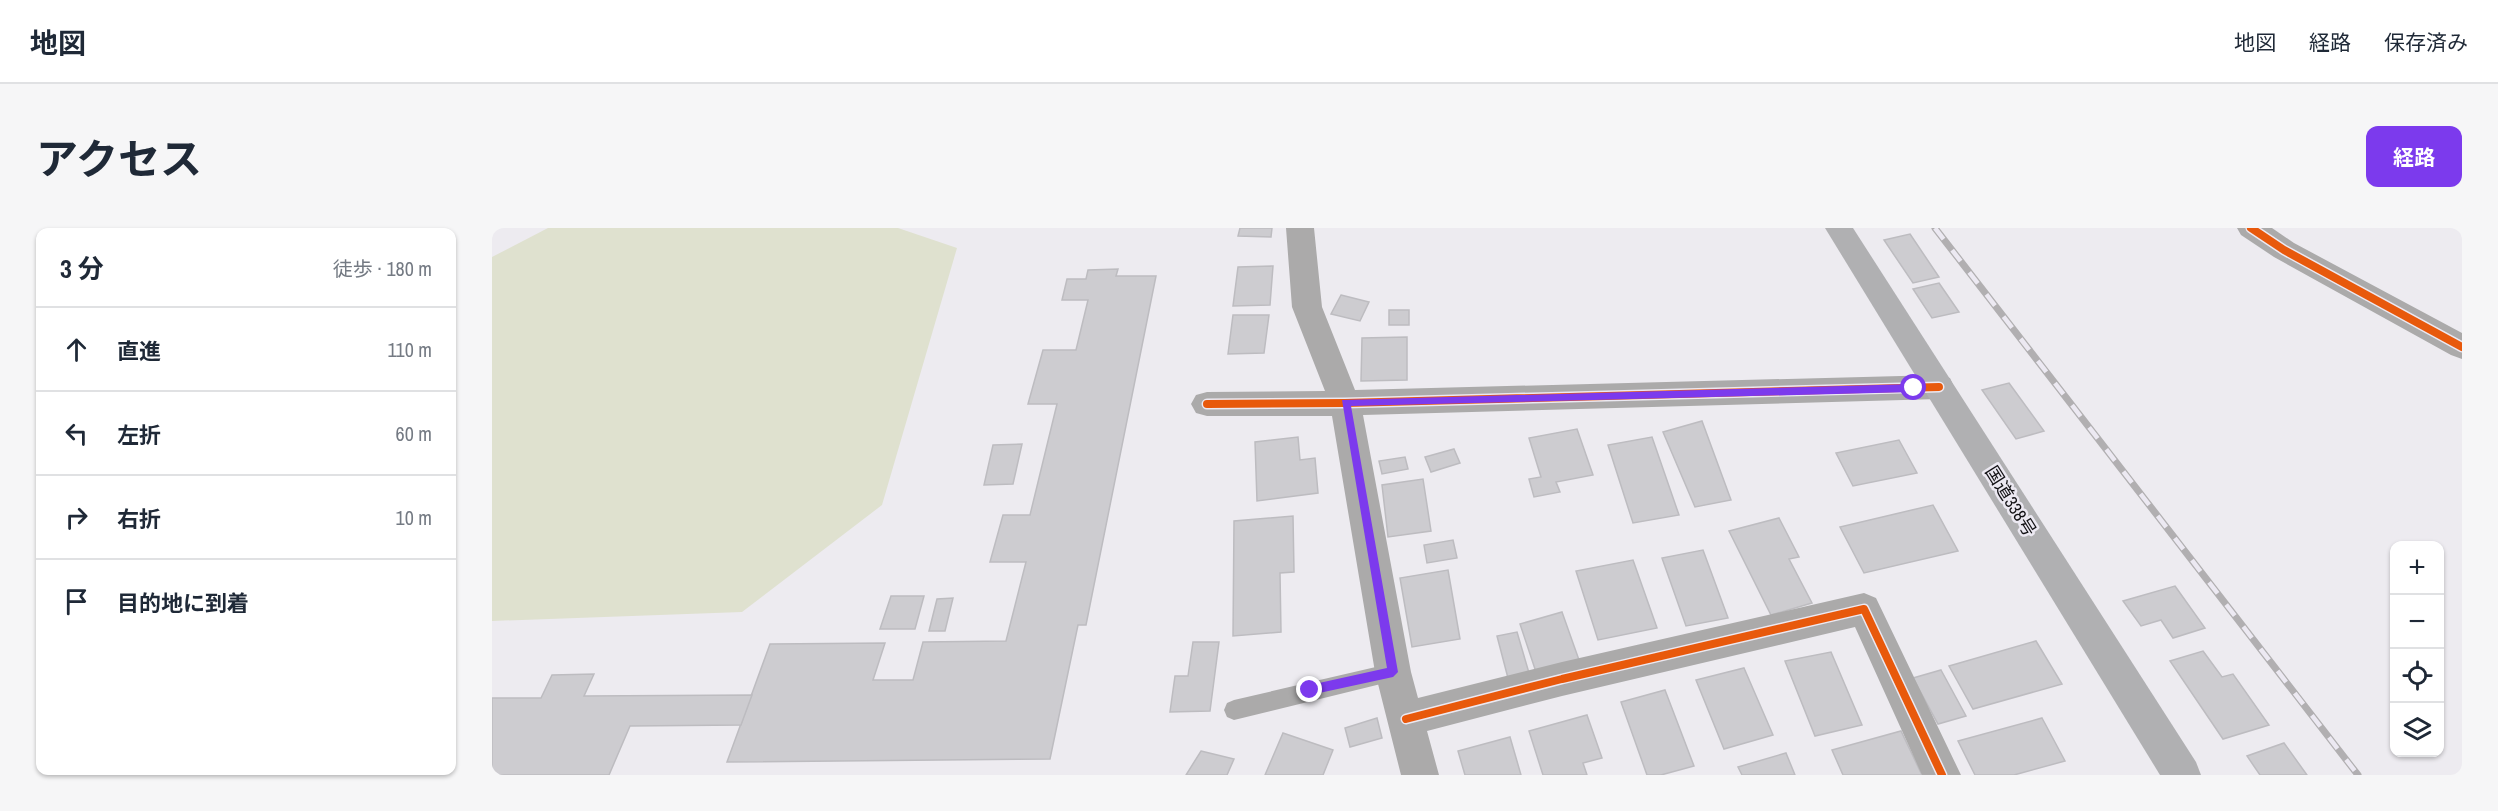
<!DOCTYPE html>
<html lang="ja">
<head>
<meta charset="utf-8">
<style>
	body { margin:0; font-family:"Archivo Narrow","Noto Sans JP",sans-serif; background:#f6f6f7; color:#1f2937 }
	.controls { position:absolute; right:18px; bottom:18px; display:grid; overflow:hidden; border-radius:12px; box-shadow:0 2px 4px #0004 }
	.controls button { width:54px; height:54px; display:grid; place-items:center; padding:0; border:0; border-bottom:2px solid #e0e1e3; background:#fff; color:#1f2937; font:30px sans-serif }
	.stop { position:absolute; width:18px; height:18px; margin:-14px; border:4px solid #7c3aed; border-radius:50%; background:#fff }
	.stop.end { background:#7c3aed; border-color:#fff; box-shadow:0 2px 6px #0008 }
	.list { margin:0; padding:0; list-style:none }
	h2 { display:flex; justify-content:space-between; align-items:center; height:78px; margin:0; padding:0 24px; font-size:26px }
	h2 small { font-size:20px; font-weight:400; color:#747a83 }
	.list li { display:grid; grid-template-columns:39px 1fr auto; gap:18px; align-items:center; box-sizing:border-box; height:84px; padding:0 24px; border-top:2px solid #e0e1e3 }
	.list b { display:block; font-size:22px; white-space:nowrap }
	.list em { font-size:20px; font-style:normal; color:#747a83 }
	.icon { flex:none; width:33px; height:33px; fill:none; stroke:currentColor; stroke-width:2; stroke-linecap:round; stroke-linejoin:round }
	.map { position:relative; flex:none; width:1970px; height:547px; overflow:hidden; border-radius:12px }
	header { display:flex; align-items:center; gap:36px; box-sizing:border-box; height:84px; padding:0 30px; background:#fff; border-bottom:2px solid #e0e1e3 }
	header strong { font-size:28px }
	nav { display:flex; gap:33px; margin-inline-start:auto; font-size:21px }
	.intro { display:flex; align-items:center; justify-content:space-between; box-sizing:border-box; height:144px; padding:0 36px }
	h1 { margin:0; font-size:42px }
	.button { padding:15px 27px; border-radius:12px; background:#7c3aed; color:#fff; font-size:21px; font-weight:700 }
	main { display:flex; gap:36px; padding:0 36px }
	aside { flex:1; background:#fff; border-radius:12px; box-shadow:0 2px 4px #0004 }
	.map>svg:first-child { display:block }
	.green { fill:#dfe1cf }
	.building { fill:#cdccd0; stroke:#bdbcc0; stroke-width:1.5 }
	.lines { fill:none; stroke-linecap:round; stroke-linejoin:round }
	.service { fill:#abaaaa; fill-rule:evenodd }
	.minor { fill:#abaaaa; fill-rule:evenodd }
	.trunk { fill:#b0b0b2; fill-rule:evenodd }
	.rail-casing { stroke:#b1afb1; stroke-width:7 }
	.rail { stroke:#ece9f2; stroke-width:4.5; stroke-dasharray:14; stroke-linecap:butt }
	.cycleway-casing { stroke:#ece9f2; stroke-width:11 }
	.cycleway { stroke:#e8590c; stroke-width:8 }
	.route { fill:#7c3aed }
	.labels { text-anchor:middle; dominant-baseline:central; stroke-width:5; stroke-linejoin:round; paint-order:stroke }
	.street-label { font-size:18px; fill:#111013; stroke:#ece9f2 }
</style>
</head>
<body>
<header>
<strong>地図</strong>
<nav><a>地図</a><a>経路</a><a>保存済み</a></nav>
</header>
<div class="intro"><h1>アクセス</h1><a class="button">経路</a></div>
<main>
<aside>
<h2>3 分<small>徒歩 · 180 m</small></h2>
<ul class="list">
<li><svg class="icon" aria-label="ahead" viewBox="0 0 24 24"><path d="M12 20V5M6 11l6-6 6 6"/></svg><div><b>直進</b></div><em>110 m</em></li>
<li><svg class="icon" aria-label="left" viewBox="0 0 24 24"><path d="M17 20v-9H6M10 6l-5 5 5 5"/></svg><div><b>左折</b></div><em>60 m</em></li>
<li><svg class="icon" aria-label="right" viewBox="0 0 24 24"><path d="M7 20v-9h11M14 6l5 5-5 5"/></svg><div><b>右折</b></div><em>10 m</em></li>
<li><svg class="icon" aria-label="arrive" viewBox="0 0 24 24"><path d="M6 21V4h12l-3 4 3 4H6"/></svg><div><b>目的地に到着</b></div></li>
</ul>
</aside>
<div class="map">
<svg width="1970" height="547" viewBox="0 0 1970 547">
	<rect width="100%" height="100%" fill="#edebf0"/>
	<polygon class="green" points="56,0 406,0 465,20 390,277 250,384 0,393 0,29"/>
	<g class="building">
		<polygon points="748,0 780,0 779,9 746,8"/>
		<polygon points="1418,6 1447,49 1421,55 1392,12"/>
		<polygon points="781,38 778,77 741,78 746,39"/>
		<polygon points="626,41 624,48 664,48 594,397 586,397 558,531 235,534 278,416 393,415 381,452 421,452 431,414 514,413 534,334 498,334 511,287 538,287 565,176 536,176 551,122 584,122 596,72 570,72 575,51 594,51 596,42"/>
		<polygon points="1447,55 1467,84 1440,90 1421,61"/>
		<polygon points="849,67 877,74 868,93 839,86"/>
		<rect x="897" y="82" width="20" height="15"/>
		<polygon points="741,87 777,87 772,125 736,126"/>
		<polygon points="915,109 915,152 869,153 870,110"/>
		<polygon points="1517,155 1552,203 1524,211 1490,162"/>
		<polygon points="1210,193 1239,272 1203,279 1171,204"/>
		<polygon points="1085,201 1101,247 1064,254 1068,264 1042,269 1037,251 1049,249 1037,210"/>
		<polygon points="806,209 808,232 823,230 826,265 765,273 763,214"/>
		<polygon points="1160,209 1187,287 1141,295 1116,217"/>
		<polygon points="1407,212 1425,245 1361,258 1344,225"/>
		<polygon points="530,216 521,256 492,257 501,217"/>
		<polygon points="962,221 968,235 939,244 933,229"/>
		<polygon points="913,229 916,241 890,246 887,233"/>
		<polygon points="931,251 939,303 896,309 890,257"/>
		<polygon points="1441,277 1466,323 1372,345 1348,299"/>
		<polygon points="801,288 802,344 788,345 789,404 741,408 742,293"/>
		<polygon points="1287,290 1307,329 1297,331 1320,375 1279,387 1237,303"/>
		<polygon points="961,312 965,330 935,335 932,317"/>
		<polygon points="1211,322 1236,390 1194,398 1170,330"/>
		<polygon points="1141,332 1165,400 1106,412 1084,343"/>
		<polygon points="956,342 968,411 920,419 908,350"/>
		<polygon points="1683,358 1713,400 1681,410 1669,392 1649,398 1631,373"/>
		<polygon points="399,368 432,368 423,401 388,401"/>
		<polygon points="461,370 453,403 437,403 445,371"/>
		<polygon points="1070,384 1087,432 1044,444 1028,396"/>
		<polygon points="1025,404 1037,445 1016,450 1005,408"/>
		<polygon points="1544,413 1570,456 1481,481 1457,438"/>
		<polygon points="701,414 727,414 718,483 678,484 683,448 696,448"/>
		<polygon points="1711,423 1730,449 1741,446 1777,497 1731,511 1678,433"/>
		<polygon points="1339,424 1370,497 1323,508 1293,433"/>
		<polygon points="1252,440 1281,507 1232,521 1204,452"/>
		<polygon points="1449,442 1474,488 1446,496 1421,450"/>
		<polygon points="102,446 92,468 260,467 249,497 138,498 117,547 0,547 0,470 49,470 60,447"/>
		<polygon points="1173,462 1202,538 1169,547 1155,547 1129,474"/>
		<polygon points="1095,487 1110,530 1091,535 1095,547 1051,547 1037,503"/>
		<polygon points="885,490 890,510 858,519 853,500"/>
		<polygon points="1550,490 1573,533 1522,547 1483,547 1466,513"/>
		<polygon points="1409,503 1430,547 1351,547 1340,522"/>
		<polygon points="791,505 841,522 831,547 773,547"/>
		<polygon points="1018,509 1029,547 973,547 966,523"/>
		<polygon points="1792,515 1815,547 1768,547 1755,528"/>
		<polygon points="709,523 742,531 735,547 694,547"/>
		<polygon points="1294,525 1303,547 1250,547 1246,539"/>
	</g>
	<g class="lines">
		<polygon class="service" points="901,435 908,437 911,444 908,451 901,453 742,492 735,489 732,482 735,475 742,472"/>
		<g class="minor">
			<polygon points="794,0 822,0 830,79 863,162 1447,147 1458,150 1462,159 1458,168 1447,171 871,187 919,444 926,470 1070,434 1372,365 1384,370 1469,547 1430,547 1363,399 1070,468 935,503 947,547 909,547 883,444 840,188 715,188 704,185 699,176 704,167 715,164 833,163 800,79"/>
			<polygon points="1745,0 1780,0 1802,15 1970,105 1970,131 1959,127 1782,29 1749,7"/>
		</g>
		<polygon class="trunk" points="1333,0 1361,0 1704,534 1709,547 1668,547"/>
		<g class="rail-casing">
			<polyline id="rail" points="1443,0 1866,547"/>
		</g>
		<use href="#rail" class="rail"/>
		<g class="cycleway-casing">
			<g id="cycleway">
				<polyline points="1759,0 1792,22 1970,119"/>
				<polyline points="715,176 853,175 1447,159"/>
				<polyline points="914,491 1070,451 1372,381 1450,547"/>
			</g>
		</g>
		<use href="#cycleway" class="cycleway"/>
	</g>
	<polygon class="route" points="1422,156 1427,160 1422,164 859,178 906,444 901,449 818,467 814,466 814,459 818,457 895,440 850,172"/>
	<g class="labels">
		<g class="street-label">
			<text transform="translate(1519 273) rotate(58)">国道338号</text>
		</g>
	</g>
</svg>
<div class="controls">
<button>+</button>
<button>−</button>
<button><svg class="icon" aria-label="locate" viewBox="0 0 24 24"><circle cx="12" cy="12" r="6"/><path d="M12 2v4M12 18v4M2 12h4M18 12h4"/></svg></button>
<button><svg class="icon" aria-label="layers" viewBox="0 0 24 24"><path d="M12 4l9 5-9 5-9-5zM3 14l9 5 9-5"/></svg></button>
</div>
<div class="stop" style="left:1422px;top:160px"></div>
<div class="stop end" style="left:818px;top:462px"></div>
</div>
</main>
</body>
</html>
